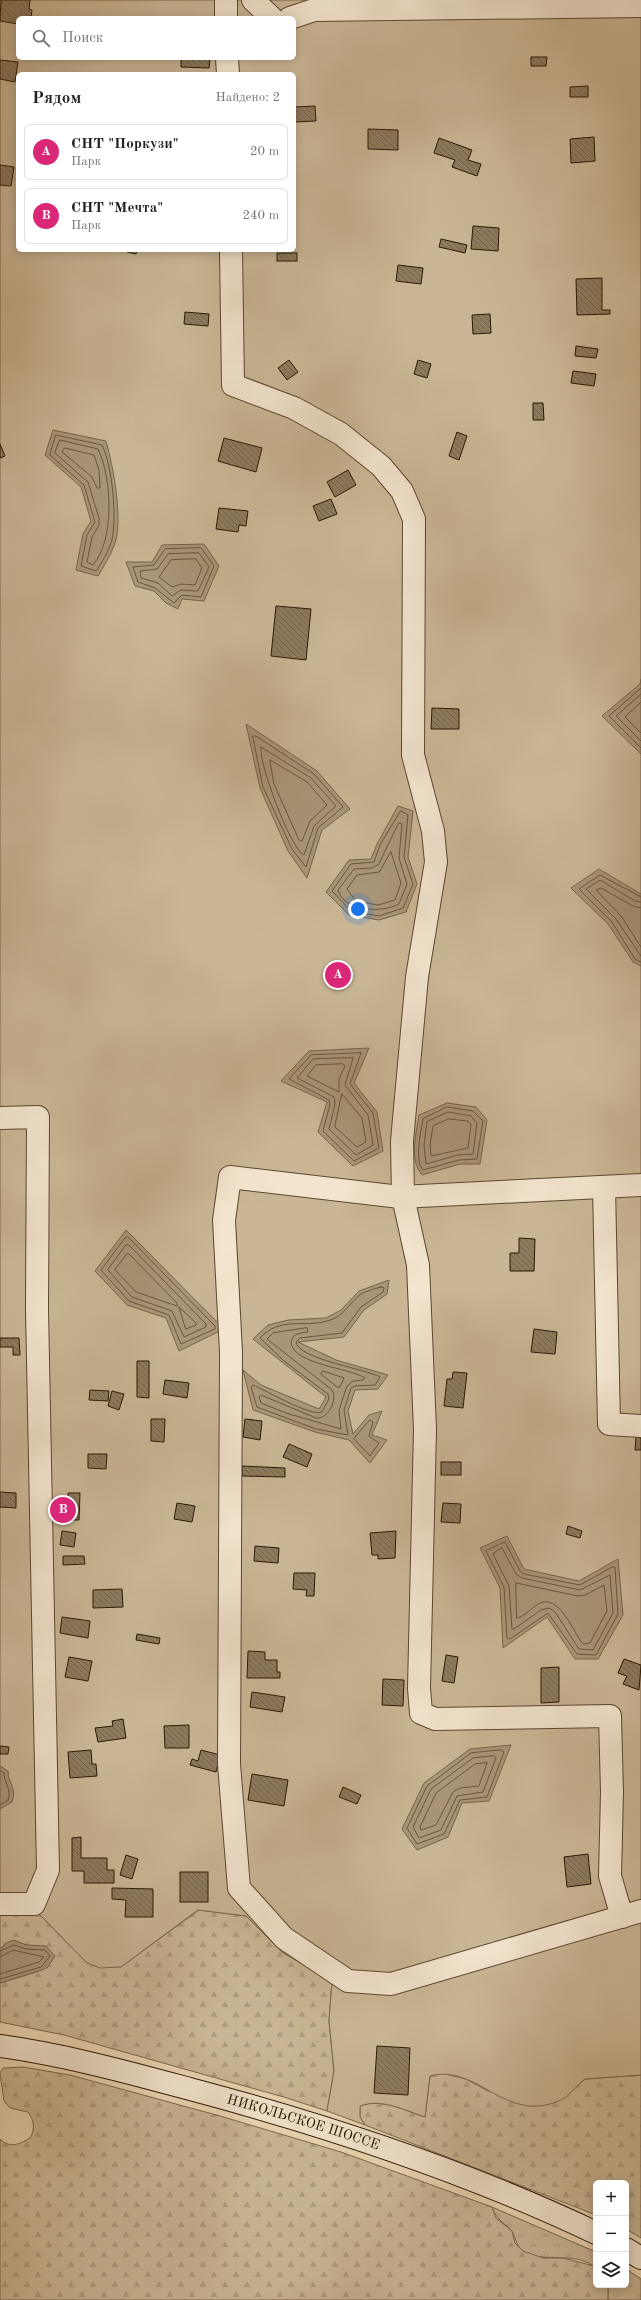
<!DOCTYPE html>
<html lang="ru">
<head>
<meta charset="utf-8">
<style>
	body { margin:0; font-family:"Old Standard TT",serif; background:#f6f6f6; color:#202124 }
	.controls { position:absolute; right:12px; bottom:12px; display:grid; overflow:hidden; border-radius:6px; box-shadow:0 2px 10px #0003 }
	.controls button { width:36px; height:36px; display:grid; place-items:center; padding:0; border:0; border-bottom:1px solid #e0e0e0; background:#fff; color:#202124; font:20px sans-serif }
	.you { position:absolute; left:358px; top:909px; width:14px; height:14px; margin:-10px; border:3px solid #fff; border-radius:50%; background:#1a73e8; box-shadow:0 0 0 6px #1a73e833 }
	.badge { display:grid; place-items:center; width:26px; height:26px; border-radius:50%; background:#db2777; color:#fff; font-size:13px; font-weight:700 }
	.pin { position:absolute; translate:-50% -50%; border:2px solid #fff; box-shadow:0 1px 4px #0006 }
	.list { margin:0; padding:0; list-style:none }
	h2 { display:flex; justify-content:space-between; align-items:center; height:52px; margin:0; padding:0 16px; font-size:17px }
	h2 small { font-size:13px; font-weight:400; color:#757577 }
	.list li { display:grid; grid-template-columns:26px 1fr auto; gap:12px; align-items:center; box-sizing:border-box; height:56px; margin:0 8px 8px; padding:0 8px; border:1px solid #e0e0e0; border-radius:6px }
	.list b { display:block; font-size:15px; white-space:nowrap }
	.list p { margin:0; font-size:13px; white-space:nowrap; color:#757577 }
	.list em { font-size:13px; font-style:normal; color:#757577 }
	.icon { flex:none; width:22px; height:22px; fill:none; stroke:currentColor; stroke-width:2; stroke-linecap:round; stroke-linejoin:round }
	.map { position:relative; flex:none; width:641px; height:2300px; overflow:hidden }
	.search { position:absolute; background:#fff; box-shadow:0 2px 10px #0003; left:16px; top:16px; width:280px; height:44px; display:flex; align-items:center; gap:10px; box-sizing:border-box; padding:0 14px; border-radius:6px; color:#757577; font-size:15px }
	.panel { position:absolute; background:#fff; box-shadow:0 2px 10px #0003; left:16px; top:72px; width:280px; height:180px; border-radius:6px }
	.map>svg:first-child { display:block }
	.grass { fill:url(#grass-tufts); stroke:#7a674c }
	.forest { fill:url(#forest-firs); stroke:#7a674c }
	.garden { fill:#cab695; stroke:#7a674c; fill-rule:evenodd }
	.water { fill:#a99577; stroke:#766349 }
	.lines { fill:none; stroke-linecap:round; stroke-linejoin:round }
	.shore { stroke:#6a563d; stroke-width:1 }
	.building { fill:url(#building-back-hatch); stroke:#2a1803 }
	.street-casing { stroke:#5a482f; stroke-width:24 }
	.secondary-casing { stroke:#2a1803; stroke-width:24 }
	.street { stroke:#f2e4ce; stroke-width:22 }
	.secondary { stroke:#f2e4ce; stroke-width:22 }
	.labels { text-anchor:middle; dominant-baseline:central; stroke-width:4; stroke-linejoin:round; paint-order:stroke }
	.street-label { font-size:14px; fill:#2a1803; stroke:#f2e4ce }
</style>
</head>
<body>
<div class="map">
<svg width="641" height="2300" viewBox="0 0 641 2300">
	<defs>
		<pattern id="grass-tufts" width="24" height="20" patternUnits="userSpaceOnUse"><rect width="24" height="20" fill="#cab695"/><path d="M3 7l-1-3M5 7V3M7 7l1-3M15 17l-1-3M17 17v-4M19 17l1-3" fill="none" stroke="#ae9c7f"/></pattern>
		<pattern id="forest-firs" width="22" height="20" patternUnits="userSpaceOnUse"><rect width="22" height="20" fill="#cab695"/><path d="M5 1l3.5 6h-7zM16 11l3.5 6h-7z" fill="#ae9c7f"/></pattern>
		<pattern id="building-back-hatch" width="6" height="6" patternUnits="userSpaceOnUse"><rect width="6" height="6" fill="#8e7b5f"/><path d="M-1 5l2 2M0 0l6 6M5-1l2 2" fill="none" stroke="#74644c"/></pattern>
	</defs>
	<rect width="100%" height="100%" fill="#ebd6b3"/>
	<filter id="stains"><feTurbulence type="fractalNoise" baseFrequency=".005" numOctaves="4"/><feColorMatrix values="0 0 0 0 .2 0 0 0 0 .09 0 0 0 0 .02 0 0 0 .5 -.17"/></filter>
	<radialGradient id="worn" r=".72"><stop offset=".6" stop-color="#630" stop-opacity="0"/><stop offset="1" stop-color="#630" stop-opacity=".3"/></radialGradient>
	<g class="grass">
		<path d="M492,2207L596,2252V2269C577,2249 544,2265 523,2251C515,2245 516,2236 511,2230C503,2222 496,2219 492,2207Z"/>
		<polygon points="626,2269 641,2279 641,2300 608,2300 608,2285 626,2285"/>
	</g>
	<g class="forest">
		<path d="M199,1910L246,1916L282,1952L332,1981L329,2021L334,2071L327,2111L287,2098L64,2035L0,2022V1983L36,1972L39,1946C35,1945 31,1946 26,1945C11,1944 14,1936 0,1949V1914H39L87,1963L121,1967Z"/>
		<path d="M23,2067L70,2075L220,2116L341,2152L492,2207L496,2218L512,2231L515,2243L523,2251L543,2258H563L594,2266L596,2269V2285H608V2300H0V2139C10,2149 21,2144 31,2137C35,2127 34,2121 28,2112L10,2108L4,2101L0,2073L3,2068Z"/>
		<path d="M442,2073L466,2079L488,2091L564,2098L585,2079L641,2075V2238L626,2229V2183H596V2215L365,2125L360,2117V2106C381,2098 404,2110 425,2117L430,2076Z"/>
	</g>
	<path class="garden" d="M0,0H641V2075L585,2079C578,2084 570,2095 563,2099C506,2127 479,2063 430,2076L425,2117C404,2110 381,2098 360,2106V2117L365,2125L327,2111L334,2071L329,2021L332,1981L282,1952L246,1916L198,1910L121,1967L100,1968L87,1963L39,1914H0ZM18,18H294V58H18ZM18,74H294V250H18Z"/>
	<g class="water">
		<path d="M53,430L106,441C113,466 124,521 114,546C110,556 104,566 98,576L76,570L83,534L91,521L81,487L45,455Z"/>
		<polygon points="204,544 219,566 204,601 182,599 178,609 166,603 154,591 135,586 126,562 152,562 162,545"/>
		<polygon points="641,679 641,754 602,716 640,684"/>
		<polygon points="246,724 317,771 350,809 322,830 307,878 288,851 260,788"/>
		<polygon points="398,806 413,811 408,857 417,884 406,912 379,920 349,915 326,892 349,860 371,859 377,844"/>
		<polygon points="599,869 641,894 641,966 633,962 608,924 571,888"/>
		<polygon points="369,1048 354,1083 377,1112 383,1151 353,1166 318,1132 327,1102 281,1081 309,1051"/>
		<path d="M447,1103L476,1107L487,1120L480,1164H460L422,1175C409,1160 416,1134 419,1115Z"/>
		<polygon points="126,1230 224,1329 179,1351 166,1318 127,1305 95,1271"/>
		<polygon points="389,1280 387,1294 364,1310 344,1337 298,1342 336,1360 388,1375 378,1389 355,1390 348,1411 353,1434 369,1415 382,1411 372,1435 387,1440 370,1463 349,1440 315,1432 253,1410 243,1370 261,1385 319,1409 326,1397 253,1339 268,1325 288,1320 326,1318 341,1310 359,1291"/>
		<polygon points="507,1536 524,1569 579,1581 618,1559 623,1615 598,1659 575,1659 547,1617 503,1648 500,1588 480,1548"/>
		<polygon points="511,1745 489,1801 462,1803 448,1837 417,1850 402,1829 424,1783 470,1749"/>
		<path d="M0,1766L8,1771C8,1784 17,1787 12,1802L0,1809Z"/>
		<polygon points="14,1940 26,1945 46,1946 55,1956 48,1967 42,1970 0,1983 0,1949 8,1942"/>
	</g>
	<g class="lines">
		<g class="shore">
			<path d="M56,435L102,445C112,464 118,522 111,543C108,552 101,564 96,571L81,566L87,535L95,522L84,485L50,455Z"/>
			<path d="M60,440L98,449C112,478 115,539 93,565L87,562L92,537L99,525V518L88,482L55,453Z"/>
			<polygon points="65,448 94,455 99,470 100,488 97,488 92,477 62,452"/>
			<polygon points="201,548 214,566 201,597 182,595 174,603 155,588 138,582 133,567 154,565 165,549"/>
			<polygon points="199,553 209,567 198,591 181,590 172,596 158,583 141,578 140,571 157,569 168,554"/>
			<polygon points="196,559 202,568 195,585 181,584 172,587 159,577 171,560"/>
			<polyline points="641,688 609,716 641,748"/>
			<polyline points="641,694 616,716 641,741"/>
			<polyline points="641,702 625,717 641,733"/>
			<polygon points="253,736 256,736 314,774 343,807 318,828 306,867 292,849 263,787"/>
			<path d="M261,747L311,778L336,806L314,826L304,855C291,850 258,762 261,747Z"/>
			<polygon points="270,760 307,782 327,805 310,821 302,841 299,840 274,784"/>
			<polygon points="401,811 408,815 404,857 413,884 403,908 379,916 351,911 332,891 351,864 374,862 380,845"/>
			<path d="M399,823L402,824L399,858L407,884L399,904C383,913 344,912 338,890L354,869L372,868L378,865Z"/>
			<polygon points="391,852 401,883 395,900 378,905 356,901 347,889 357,875 379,872"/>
			<polyline points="641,897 600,875 579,889 612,922 635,959 641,962"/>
			<polyline points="641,902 635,901 600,880 586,889 616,919 641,956"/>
			<polyline points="641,908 633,906 601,888 596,890 621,916 641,947"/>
			<polygon points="361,1053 350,1084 373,1113 379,1148 354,1161 323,1131 330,1104 329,1100 289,1079 311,1055"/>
			<polygon points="353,1058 345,1085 368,1115 373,1145 356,1155 329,1129 335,1104 334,1097 297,1078 313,1059"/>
			<polygon points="343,1064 345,1066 339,1079 339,1092 307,1076 316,1065"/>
			<polygon points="342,1094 362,1118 366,1142 357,1147 335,1127"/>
			<path d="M447,1107L473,1111L483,1121L477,1159L459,1160L423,1170C414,1161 421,1131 423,1119Z"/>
			<polygon points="448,1112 471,1116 477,1123 473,1154 458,1155 426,1164 424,1145 427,1122"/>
			<polygon points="449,1119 468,1121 471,1125 468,1148 431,1156 430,1145 433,1126"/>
			<polygon points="128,1237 215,1326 215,1329 181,1344 169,1315 129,1301 101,1270 125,1238"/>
			<polygon points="126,1245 129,1245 206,1324 206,1327 184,1337 172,1311 132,1297 108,1270"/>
			<polygon points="127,1254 129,1254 177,1303 177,1306 136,1292 115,1270"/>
			<path d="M381,1287L384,1288L383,1292L361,1307L342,1333L300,1338L296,1342C298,1359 366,1369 380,1377L375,1385L355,1386L351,1388L344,1410L348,1435L316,1429L257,1407L251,1387L253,1385C265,1390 311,1417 322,1412L329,1399L328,1394L284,1361L260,1338C280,1316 303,1328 327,1321C344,1317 348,1304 361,1294C366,1291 375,1289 381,1287Z"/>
			<polygon points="179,1307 196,1323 196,1325 186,1329"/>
			<path d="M307,1328L308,1332C299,1333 291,1334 291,1344C297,1365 350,1368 365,1378L363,1380L353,1381L347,1386L339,1410L341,1429L286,1413L261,1403L259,1397L261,1395L316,1418C328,1419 338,1401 332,1390L267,1339L273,1333Z"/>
			<polygon points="323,1371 344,1378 340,1387 337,1387 321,1374"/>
			<polygon points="370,1420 373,1422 369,1436 379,1443 370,1456 354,1439"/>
			<polygon points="505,1542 520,1571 524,1574 580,1585 612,1567 615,1567 618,1614 596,1655 577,1654 548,1613 510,1639 507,1638 504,1587 486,1551"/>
			<polygon points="502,1548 516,1574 522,1578 580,1590 610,1575 613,1613 593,1650 579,1649 555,1612 549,1608 541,1610 514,1629 512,1629 509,1586 493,1554"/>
			<path d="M516,1583L578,1596L585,1595L604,1585L607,1611L590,1643L583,1644C573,1632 559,1592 538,1604C532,1608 524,1617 517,1618Z"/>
			<polygon points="501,1750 504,1752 487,1797 460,1800 444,1834 417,1844 407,1828 427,1786 471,1753"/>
			<polygon points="494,1756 496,1758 483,1792 457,1796 441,1830 419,1838 413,1827 431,1789 473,1758"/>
			<polygon points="487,1763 479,1786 460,1788 453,1792 436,1825 421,1830 420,1827 436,1793 475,1764"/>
			<path d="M0,1770L4,1773C4,1784 12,1788 8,1800L0,1805"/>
			<polyline points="0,1951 14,1945 26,1949 45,1950 50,1956 41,1967 0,1979"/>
			<polyline points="0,1957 13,1950 44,1957 39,1962 0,1974"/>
		</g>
	</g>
	<g class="building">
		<polygon points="1,0 30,0 29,9 32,10 31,18 18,18 18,24 0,21"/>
		<polygon points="531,57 547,57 546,66 531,66"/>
		<polygon points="181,58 210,58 209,68 181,67"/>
		<polygon points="0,60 18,62 15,82 0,79"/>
		<polygon points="588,86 588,97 570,97 570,87"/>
		<polygon points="315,106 316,121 294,122 294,107"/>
		<polygon points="368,129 398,130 398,150 368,149"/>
		<polygon points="594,137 595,161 571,163 570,139"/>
		<polygon points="439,138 472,150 468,160 481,164 477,176 452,167 455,160 434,153"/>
		<polygon points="0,165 14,167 11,186 0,185"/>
		<polygon points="473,226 499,228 498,251 471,249"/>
		<polygon points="441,239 467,245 465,253 439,247"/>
		<polygon points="128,250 137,250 136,254 127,252"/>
		<rect x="277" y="253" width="20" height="8"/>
		<polygon points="398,265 423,268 421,284 396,281"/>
		<polygon points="602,278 602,310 610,310 610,314 577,315 576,279"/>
		<polygon points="185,312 209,314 208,326 184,324"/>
		<polygon points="490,314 491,333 473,334 472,315"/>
		<polygon points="576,346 598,349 596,358 575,356"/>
		<polygon points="289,360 298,372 287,380 278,368"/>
		<polygon points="418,360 431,364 427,378 414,374"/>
		<polygon points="573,371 596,374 594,386 571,383"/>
		<polygon points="533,403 543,403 544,420 533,420"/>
		<polygon points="457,432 467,436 459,460 449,456"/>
		<polygon points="224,438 262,448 256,472 218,461"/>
		<polygon points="0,444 5,456 0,458"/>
		<polygon points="348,470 356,485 335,497 327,482"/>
		<polygon points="331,499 337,514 319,521 313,506"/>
		<polygon points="219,508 248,511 246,526 239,525 238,532 216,529"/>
		<polygon points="276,606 311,609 306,660 271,656"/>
		<polygon points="432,708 459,709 459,729 431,729"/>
		<polygon points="519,1238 535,1239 534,1271 510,1271 510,1253 519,1253"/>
		<polygon points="534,1329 557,1332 555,1354 531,1352"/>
		<polygon points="0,1338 19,1338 20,1355 13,1355 13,1347 0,1347"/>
		<polygon points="137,1361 149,1361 149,1398 137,1397"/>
		<polygon points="453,1372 467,1373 463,1408 444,1406 447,1379 452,1379"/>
		<polygon points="165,1380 189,1383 187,1398 163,1394"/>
		<polygon points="90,1390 109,1391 108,1401 89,1400"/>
		<polygon points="112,1391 124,1394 119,1410 108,1406"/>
		<polygon points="151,1419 165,1419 164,1442 151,1441"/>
		<polygon points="245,1419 262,1421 260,1440 243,1437"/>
		<polygon points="636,1437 641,1438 641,1450 635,1450"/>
		<polygon points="289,1444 312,1454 307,1467 283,1457"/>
		<polygon points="88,1454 107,1454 106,1469 88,1468"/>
		<rect x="441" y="1462" width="20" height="13"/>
		<polygon points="242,1466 285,1468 285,1477 242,1476"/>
		<polygon points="0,1492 16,1493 16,1508 0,1507"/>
		<polygon points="68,1493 80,1493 79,1520 68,1520"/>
		<polygon points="177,1503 195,1506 192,1522 174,1519"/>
		<polygon points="443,1503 461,1504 460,1523 441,1522"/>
		<polygon points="568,1526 582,1531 580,1538 566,1534"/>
		<polygon points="62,1531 76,1533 74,1547 60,1545"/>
		<polygon points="396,1531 395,1558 378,1559 378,1555 372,1555 370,1533"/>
		<polygon points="255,1546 279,1548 278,1563 254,1561"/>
		<polygon points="63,1556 84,1556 85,1564 63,1565"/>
		<polygon points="294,1573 315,1573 314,1596 306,1596 307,1590 293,1589"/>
		<polygon points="122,1589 123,1607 93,1608 93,1590"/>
		<polygon points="62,1617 90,1621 88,1638 60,1633"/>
		<polygon points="137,1634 160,1638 159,1644 136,1640"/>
		<polygon points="248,1651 265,1652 265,1660 277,1660 277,1672 280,1672 280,1678 247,1678"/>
		<polygon points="446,1655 458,1657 454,1683 442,1681"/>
		<polygon points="69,1657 92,1661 88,1681 65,1677"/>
		<polygon points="624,1659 641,1665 639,1690 623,1684 627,1676 618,1673"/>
		<polygon points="559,1667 559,1702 541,1703 541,1668"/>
		<polygon points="383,1679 404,1680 403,1706 382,1705"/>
		<polygon points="252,1692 285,1697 282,1712 250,1707"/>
		<polygon points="123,1719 126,1738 98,1742 95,1728 113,1726 112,1721"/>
		<polygon points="189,1725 189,1748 165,1748 164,1726"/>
		<polygon points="0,1746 9,1747 8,1754 0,1754"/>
		<polygon points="91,1750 92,1764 96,1764 97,1776 70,1778 68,1752"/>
		<polygon points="201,1750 220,1755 216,1772 190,1765 192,1759 198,1761"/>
		<polygon points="252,1774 288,1780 284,1806 248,1800"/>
		<polygon points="343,1787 361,1795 357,1804 339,1797"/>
		<polygon points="81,1837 81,1858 107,1858 107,1870 114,1870 114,1883 84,1883 84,1871 72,1871 72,1838"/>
		<polygon points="588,1854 591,1884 567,1887 564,1857"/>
		<polygon points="126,1855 138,1859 132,1879 120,1875"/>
		<rect x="180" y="1872" width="28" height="30"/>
		<polygon points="112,1888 153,1889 153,1917 125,1917 126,1900 112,1899"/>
		<polygon points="377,2046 410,2048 408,2095 374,2093"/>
	</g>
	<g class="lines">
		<g class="street-casing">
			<g id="street">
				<polyline points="226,0 226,18"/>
				<polyline points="253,0 272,18"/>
				<polyline points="290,18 314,10 641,6"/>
				<polyline points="227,58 228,74"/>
				<polyline points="231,250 233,385 294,408 341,434 381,466 402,491 414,519 413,755 433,831 436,862 417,977 402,1141 403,1197 418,1265 425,1429 419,1688 421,1713 435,1719 610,1716 612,1792 610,1876 622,1917"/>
				<polyline points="0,1118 38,1117 37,1309 48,1870 34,1904 0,1904"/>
				<polyline points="641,1185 400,1197 230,1177 224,1220 231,1352 229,1764 239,1888 284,1938 348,1981 391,1984 641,1911"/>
				<polyline points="604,1187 609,1424 641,1426"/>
			</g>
		</g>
		<g class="secondary-casing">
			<g id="secondary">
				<path id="s1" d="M0,2046C65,2055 127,2072 190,2089C329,2126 466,2171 596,2233"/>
				<polyline points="626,2249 641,2258"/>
			</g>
		</g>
		<use href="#street" class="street"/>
		<use href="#secondary" class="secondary"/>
	</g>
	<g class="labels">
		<g class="street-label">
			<text stroke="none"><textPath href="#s1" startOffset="313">НИКОЛЬСКОЕ ШОССЕ</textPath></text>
		</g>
	</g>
	<rect width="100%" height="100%" filter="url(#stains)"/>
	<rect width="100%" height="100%" fill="url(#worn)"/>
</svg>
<div class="controls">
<button>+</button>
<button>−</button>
<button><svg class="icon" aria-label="layers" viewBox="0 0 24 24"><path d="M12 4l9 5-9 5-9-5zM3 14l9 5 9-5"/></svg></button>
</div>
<div class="you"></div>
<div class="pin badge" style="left:338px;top:975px">A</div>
<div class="pin badge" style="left:63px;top:1510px">B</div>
<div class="search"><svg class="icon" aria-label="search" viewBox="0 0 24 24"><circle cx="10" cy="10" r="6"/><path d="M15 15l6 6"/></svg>Поиск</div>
<section class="panel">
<h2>Рядом<small>Найдено: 2</small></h2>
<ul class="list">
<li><span class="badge">A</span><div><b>СНТ &quot;Поркузи&quot;</b><p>Парк</p></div><em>20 m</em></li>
<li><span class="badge">B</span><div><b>СНТ &quot;Мечта&quot;</b><p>Парк</p></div><em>240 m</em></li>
</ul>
</section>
</div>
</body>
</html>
